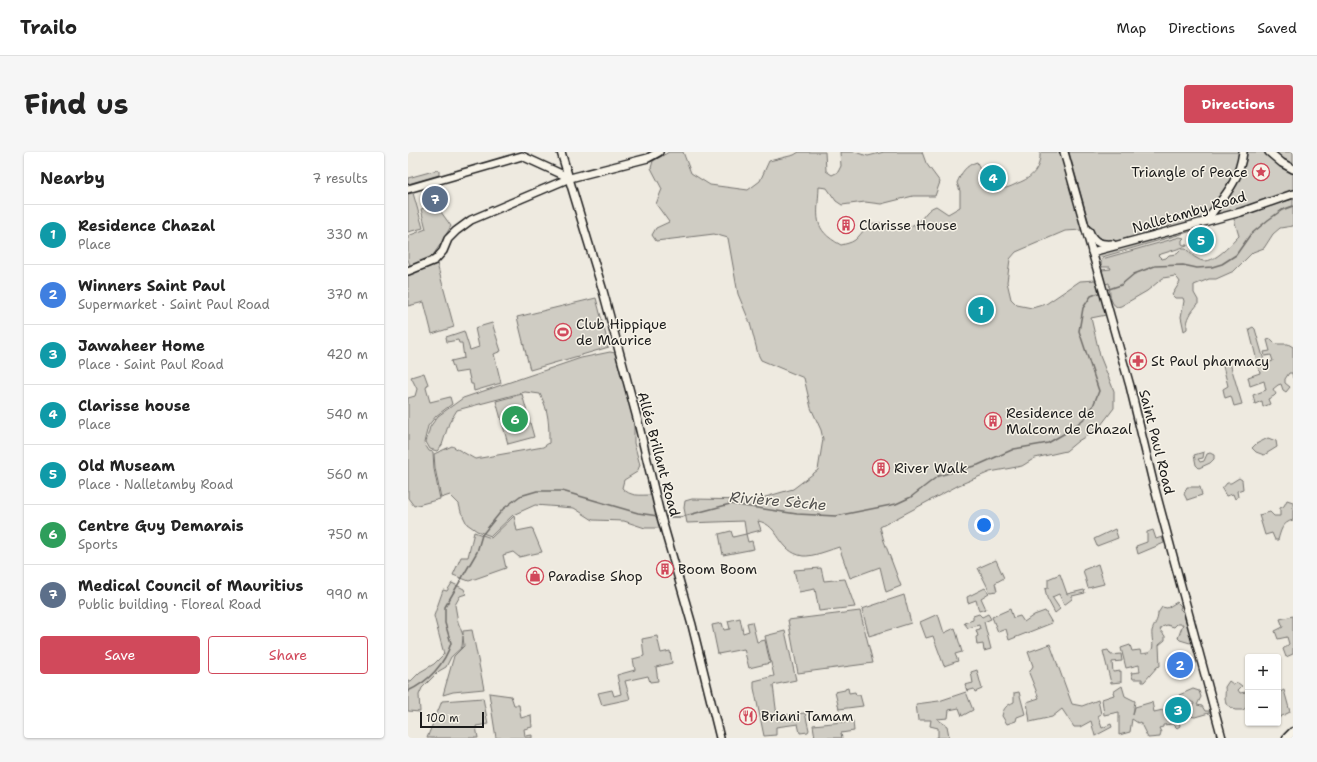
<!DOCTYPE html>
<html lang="en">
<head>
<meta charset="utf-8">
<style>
	body { margin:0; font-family:"Shantell Sans",sans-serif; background:#f6f6f6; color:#222 }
	.controls { position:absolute; right:12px; bottom:12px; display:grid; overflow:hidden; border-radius:4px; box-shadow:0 1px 3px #0004 }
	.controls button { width:36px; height:36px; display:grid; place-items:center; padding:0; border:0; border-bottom:1px solid #e0e0e0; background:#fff; color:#222; font:20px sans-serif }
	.scale { position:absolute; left:12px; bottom:10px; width:64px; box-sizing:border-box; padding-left:4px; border:2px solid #1c1c1c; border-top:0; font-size:11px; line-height:14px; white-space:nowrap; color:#1c1c1c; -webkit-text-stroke:3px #f7f3e8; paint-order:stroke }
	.you { position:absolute; left:576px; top:373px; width:14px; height:14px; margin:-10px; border:3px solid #fff; border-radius:50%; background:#1a73e8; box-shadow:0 0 0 6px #1a73e833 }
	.badge { display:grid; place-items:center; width:26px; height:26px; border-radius:50%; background:#d1495b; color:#fff; font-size:13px; font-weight:700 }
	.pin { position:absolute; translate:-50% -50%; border:2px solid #fff; box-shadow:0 1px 4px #0006 }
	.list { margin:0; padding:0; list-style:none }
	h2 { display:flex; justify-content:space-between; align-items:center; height:52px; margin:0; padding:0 16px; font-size:17px }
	h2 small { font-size:13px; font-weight:400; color:#767676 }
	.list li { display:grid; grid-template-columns:26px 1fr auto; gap:12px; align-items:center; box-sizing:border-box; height:60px; padding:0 16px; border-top:1px solid #e0e0e0 }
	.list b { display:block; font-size:15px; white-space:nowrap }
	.list p { margin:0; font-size:13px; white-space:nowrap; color:#767676 }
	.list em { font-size:13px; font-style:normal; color:#767676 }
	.actions { display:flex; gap:8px; padding:12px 16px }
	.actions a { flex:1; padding:9px 0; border:1px solid #d1495b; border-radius:4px; text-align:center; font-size:14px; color:#d1495b }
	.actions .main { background:#d1495b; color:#fff }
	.map { position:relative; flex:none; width:885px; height:586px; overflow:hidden; border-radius:4px }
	header { display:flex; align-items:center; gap:24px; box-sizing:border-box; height:56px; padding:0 20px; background:#fff; border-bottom:1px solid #e0e0e0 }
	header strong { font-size:19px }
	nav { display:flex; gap:22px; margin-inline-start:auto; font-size:14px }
	.intro { display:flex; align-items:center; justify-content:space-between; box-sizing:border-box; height:96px; padding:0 24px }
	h1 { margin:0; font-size:28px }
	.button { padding:10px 18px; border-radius:4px; background:#d1495b; color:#fff; font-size:14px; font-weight:700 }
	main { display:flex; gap:24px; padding:0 24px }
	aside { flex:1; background:#fff; border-radius:4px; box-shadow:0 1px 3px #0004 }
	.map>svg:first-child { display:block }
	.green { fill:#cfccc3; stroke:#767470 }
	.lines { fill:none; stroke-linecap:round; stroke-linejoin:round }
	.stream { stroke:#6f6d69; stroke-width:1.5 }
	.secondary-casing { stroke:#1c1c1c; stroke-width:10 }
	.primary-casing { stroke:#1c1c1c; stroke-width:11 }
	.secondary { stroke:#f7f3e8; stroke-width:7 }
	.primary { stroke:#f7f3e8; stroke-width:8 }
	.labels { text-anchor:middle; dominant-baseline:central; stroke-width:3; stroke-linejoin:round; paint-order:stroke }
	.poi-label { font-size:14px; fill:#1c1c1c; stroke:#f7f3e8; text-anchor:start }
	.street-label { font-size:14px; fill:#1c1c1c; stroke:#f7f3e8 }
	.water-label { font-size:15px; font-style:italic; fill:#535250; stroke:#f7f3e8 }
</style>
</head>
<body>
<header>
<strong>Trailo</strong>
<nav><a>Map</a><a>Directions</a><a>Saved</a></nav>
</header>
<div class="intro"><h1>Find us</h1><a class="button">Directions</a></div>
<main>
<aside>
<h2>Nearby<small>7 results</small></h2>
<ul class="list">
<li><span class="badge" style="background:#0f9aa8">1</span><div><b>Residence Chazal</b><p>Place</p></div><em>330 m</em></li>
<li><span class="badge" style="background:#3f7fe0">2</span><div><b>Winners Saint Paul</b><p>Supermarket · Saint Paul Road</p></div><em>370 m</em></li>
<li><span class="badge" style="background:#0f9aa8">3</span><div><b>Jawaheer Home</b><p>Place · Saint Paul Road</p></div><em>420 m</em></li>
<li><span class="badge" style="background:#0f9aa8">4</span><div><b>Clarisse house</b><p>Place</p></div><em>540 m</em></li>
<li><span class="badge" style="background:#0f9aa8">5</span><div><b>Old Museam</b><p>Place · Nalletamby Road</p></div><em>560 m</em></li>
<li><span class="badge" style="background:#2e9e5b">6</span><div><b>Centre Guy Demarais</b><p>Sports</p></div><em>750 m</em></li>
<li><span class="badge" style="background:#5c6f8a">7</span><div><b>Medical Council of Mauritius</b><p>Public building · Floreal Road</p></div><em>990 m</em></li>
</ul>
<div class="actions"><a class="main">Save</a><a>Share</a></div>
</aside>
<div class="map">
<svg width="885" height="586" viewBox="0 0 885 586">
	<rect width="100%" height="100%" fill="#eeeae0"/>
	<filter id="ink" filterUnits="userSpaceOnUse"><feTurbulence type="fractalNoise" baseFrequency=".025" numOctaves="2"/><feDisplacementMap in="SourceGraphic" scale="8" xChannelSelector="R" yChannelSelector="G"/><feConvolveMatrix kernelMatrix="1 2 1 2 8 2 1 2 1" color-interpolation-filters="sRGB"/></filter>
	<g filter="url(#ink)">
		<g class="green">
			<path d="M261,0H275L283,21L302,33L340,38L352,29L361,9L386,3L391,0H417L418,19L424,23L430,20L433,14L432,0H446L460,4L476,0H514L518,11L532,30L527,44H505L473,52L457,50L434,53L428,49L419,36L411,35C410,64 403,77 433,93C437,92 443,91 447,88C454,82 459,71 468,71C480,70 490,78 505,73C515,70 516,58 528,54L540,62L552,55V39L549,31C553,21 558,13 569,10L579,37C586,36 592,36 598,36C602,35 606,33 610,31C624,26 633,16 632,0H652L674,78L657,79L608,100L602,107L599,130L603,147L609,153L624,156L638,152L672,129L688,128L698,163L683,166L692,204L706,239V256L690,277L670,289L658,299L627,306L614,314L582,320L551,333L472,375L476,389L493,434L478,440L472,415L442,426L431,395C422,398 404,405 395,404C370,400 372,373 350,369L353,378L338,382L340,390L344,389L346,397L315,403L311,382L323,379L325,385L338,382L336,369L279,371L276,356L277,349L284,347L347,348L385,337L410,318L415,287L413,278L403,256L396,226L353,208L350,202L342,171L330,142L320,86L306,82L248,89L244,83L248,76L261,70L248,52L254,37L243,16L245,9Z"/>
			<polygon points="661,0 885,0 885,40 813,64 805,61 797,69 699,91 689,87 684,82"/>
			<polygon points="29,18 31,19 31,23 0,32 0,26"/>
			<polygon points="5,41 15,76 0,80 0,42"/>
			<path d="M885,47V74L872,76L865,82L856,96L845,100L826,119L808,127H801L786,133V141L790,148V152C784,159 778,167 779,177L776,179L773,165L776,149L775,146H767L764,143L772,130L770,127L767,124L755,126L739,139L713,154L709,155C701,151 702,139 701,131L697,132L694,118L703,117L702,115H694L693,111L694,107L772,85L776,86L774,88V92L776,93H779V94L750,103L754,107L758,106L761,103L769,102L774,97H778C782,100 785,105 790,107C803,116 822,93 831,84L825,64Z"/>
			<polygon points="28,53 43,74 32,93 23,106 2,114 0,107 0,84 18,77 13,57"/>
			<polygon points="787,75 786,79 784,79 687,107 686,101"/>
			<polygon points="29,112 46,175 24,182 16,150 0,154 0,121"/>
			<polygon points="188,146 201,195 122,218 109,165"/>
			<polygon points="84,171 93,199 86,202 93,231 66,239 65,232 63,232 60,219 47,221 43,209 56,206 54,191 51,191 50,188 39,190 38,185 56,179 62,198 71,195 67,176"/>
			<polygon points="845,175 847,177 857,212 865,209 863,203 857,204 856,200 862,199 859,188 863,187 868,192 880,192 885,195 885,226 884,221 881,221 877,227 877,231 882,235 878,240 875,238 873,232 870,233 865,237 868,242 866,244 860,247 862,252 855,255 854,249 847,252 845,243 858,238 856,229 842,234 840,225 852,221 841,177"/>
			<path d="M202,200L207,201L226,267V291L232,313L229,320L216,328L214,336C223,345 231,343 244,343L253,376H237L216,369L185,368L166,356L127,353L105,363L83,384L69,379L59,372L53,360L51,352L42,343L33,346L27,316L26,302L44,294L67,307L135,295L141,291C141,273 141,259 132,242L117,240L49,258L41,271L34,293L29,299L22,297L18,290L22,275L30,264L55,246L173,206Z"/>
			<polygon points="822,211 834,252 826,254 823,244 817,246 815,237 820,234 815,214"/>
			<polygon points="16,221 20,232 18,236 22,250 42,245 44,252 28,264 20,274 16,291 21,299 25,300 26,317 32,347 6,354 0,346 0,246 7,244 9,237 3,225"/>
			<polygon points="114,242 126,285 100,292 88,249"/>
			<polygon points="860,286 868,289 869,295 856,303 848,300 844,296 848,292"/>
			<polygon points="796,300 795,306 790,307 792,310 796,309 799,302 802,301 806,303 806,307 802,311 791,316 788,313 786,303"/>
			<polygon points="831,326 834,328 835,337 829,339 830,345 827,347 825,342 818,344 814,337 819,331 823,331"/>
			<polygon points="779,335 792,335 794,343 779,348 776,342"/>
			<path d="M879,348L885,350V368C874,371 873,378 870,388H867L864,381L857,383L851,363L862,360L866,364H872V356L876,354Z"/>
			<polygon points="106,364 109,379 124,376 134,400 111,405 105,400 95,403 98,416 61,429 45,423 53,405 60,405 66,380 83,386"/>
			<polygon points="707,377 710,386 689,394 686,387"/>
			<polygon points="745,378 748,387 754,385 756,391 730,402 728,394 739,390 739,380"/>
			<polygon points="588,408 596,426 587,431 589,439 582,440 570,416"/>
			<polygon points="690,412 696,432 680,436 675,418"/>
			<polygon points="413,416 416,429 437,427 447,455 411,459 407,437 391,440 386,418"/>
			<polygon points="652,422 659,442 676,438 677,441 664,444 664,447 656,453 651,442 644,445 652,457 647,461 639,446 637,437 640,436 640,427"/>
			<polygon points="44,431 56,437 58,442 52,444 47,453 50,470 55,483 55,479 64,478 76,537 45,540 35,543 46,504 56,494 55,484 54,495 43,505 38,515 31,519 14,536 11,543 12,560 0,559 0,528 3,529 12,520 26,512 36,502 26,464 35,438 39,439"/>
			<polygon points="577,436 581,441 573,446 578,457 571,459 568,448 560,451 559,445"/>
			<polygon points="496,443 503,471 461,484 454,457"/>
			<path d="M769,450L773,454L772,457L777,462V467L786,488L782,491L772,488L770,486L775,472H769L766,475L759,473L754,475L752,478L757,484V488L751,493L752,514L749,515L736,530H734V527H725L723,521L732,520L731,513L718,516L713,496L722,493L724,499L732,498L733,502C736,501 740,502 743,499C747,495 743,485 744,479C746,472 750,469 750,461L754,455L759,456Z"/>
			<polygon points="602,457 605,466 612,464 616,470 626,463 637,459 644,471 601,488 598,477 590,480 584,465"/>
			<polygon points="452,459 465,511 390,521 380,468"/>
			<polygon points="530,462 536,481 547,476 554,500 547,502 550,509 536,514 525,484 518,486 512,470"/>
			<polygon points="571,462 574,465 580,462 583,467 576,470 583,497 576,499 575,492 569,493 568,485 570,484 568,478 572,477 571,473 560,476 556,471 565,468 565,464"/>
			<polygon points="885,464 885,502 878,505 875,497 881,492 879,485 870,487 867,479 875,475 872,467"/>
			<polygon points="332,466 335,481 341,479 339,471 344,470 349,490 357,488 362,511 341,516 336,497 310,502 304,473 314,471 316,478 322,477 320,469"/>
			<polygon points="377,479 388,528 365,533 369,564 397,561 401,578 400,580 392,581 390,572 368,575 368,583 356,584 346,536 346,529 366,524 357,484"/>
			<polygon points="249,484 253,501 262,499 264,511 248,515 250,529 242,530 240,524 217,529 222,547 194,553 190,541 204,538 206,544 213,542 209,523 227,518 225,507 236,504 234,487"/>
			<polygon points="642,492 664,552 674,554 690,548 693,562 690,564 694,576 703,572 704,575 687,584 683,569 672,575 666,575 654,557 644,565 622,570 619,550 631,546 621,521 625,514 620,500"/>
			<polygon points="700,498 703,503 713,502 714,509 704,510 705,520 713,519 713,530 703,531 695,499"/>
			<polygon points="569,518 574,537 567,540 566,537 559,539 557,533 565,531 563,520"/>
			<path d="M821,529L825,532L830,531L834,534L830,538L832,541L838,540L840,542V561L839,555L835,558H827L818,552C816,544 818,542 817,535Z"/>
			<polygon points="714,534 717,544 727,549 725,563 727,555 744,550 746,560 755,558 761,561 764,566 767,569 771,567 772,574 769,576 765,572 755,573 755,575 751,576 753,580 752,585 740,586 732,570 730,571 724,567 722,580 711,583 711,560 696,563 694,547 706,543 705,540"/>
			<polygon points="440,536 441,541 447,540 448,543 452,543 455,554 431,557 427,540 437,538 437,537"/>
			<path d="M785,537L791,539L793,545L789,553L794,554L797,559H802L801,561L787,565L781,564L780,561L785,556L786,551C780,548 775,548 771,543Z"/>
			<polygon points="876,538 882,560 870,566 870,541"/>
			<polygon points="558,540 565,558 554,564 551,556 541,558 540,566 529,567 539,574 541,584 538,586 528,586 530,585 530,576 522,574 523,568 510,568 508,552 531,549"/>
			<path d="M611,540L617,562L609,565L608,569L599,572L594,564C596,555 598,554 606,550V541Z"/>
			<polygon points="81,541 103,544 106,553 111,553 113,566 123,563 124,575 116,577 117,584 124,583 124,586 88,586"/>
			<polygon points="75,546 80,572 68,574 70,586 19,586 34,549"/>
			<polygon points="445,569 446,579 433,581 434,586 407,586 405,573"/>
		</g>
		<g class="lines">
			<g class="stream">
				<polyline points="698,138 713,133 726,122 747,114 775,113 789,116 804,115 814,112 828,103 842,83 860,68 874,58 885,54"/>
				<polyline points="256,365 273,365 322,352 389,362 428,364 488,352 503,345 530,324 570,313 606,297 640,291 659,280 677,266 685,254 691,239 671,179 675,156 683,144 693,140"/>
				<path d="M0,539C20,530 37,512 43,491L37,471V455L69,400L74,383L95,357L112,344L129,339H154L230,361L250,364"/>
			</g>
			<g class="secondary-casing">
				<g id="secondary">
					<polyline points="153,0 195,139 229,266 251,358 284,473 312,586"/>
					<polyline points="656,0 722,234 745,330 814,586"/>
					<polyline points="861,0 874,11 885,17"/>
					<polyline points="0,37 114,4 162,26"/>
					<path d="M798,69C815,45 831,31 835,0"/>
					<path d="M681,79C685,90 692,93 704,92"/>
					<polyline points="684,100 833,60 885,42"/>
					<polyline points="0,119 27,108 35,99 40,87 48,79 63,68 162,26 240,6 251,0"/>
				</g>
			</g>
			<g class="primary-casing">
				<polyline id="primary" points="879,586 885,580"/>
			</g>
			<use href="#secondary" class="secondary"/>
			<use href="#primary" class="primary"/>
		</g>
	</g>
	<defs>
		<g id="sight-ring" transform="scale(0.9)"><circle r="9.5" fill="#f7f3e8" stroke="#d1495b" stroke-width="1.5"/><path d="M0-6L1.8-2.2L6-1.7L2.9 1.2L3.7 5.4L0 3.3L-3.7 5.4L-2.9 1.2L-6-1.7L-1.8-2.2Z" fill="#d1495b"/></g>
		<g id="building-ring" transform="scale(0.9)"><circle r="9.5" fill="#f7f3e8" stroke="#d1495b" stroke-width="1.5"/><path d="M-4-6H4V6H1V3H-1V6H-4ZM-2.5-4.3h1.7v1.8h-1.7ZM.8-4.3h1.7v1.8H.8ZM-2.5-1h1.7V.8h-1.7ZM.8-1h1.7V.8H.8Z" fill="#d1495b"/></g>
		<g id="stadium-ring" transform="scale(0.9)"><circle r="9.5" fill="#f7f3e8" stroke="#d1495b" stroke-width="1.5"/><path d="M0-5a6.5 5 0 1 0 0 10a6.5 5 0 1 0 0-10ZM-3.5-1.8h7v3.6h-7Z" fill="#d1495b"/></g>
		<g id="pharmacy-ring" transform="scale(0.9)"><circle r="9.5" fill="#f7f3e8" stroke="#d1495b" stroke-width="1.5"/><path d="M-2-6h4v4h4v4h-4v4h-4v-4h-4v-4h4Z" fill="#d1495b"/></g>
		<g id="shop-ring" transform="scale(0.9)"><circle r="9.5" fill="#f7f3e8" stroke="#d1495b" stroke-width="1.5"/><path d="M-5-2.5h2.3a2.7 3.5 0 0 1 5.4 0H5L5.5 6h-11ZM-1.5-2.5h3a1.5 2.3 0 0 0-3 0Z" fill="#d1495b"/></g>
		<g id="restaurant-ring" transform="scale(0.9)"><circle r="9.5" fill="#f7f3e8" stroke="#d1495b" stroke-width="1.5"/><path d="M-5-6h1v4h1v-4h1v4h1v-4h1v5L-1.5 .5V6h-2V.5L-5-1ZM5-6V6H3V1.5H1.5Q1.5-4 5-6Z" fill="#d1495b"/></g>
	</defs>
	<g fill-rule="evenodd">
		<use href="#sight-ring" x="853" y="20"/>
		<use href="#building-ring" x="438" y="73"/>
		<use href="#stadium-ring" x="155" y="180"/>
		<use href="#pharmacy-ring" x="730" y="209"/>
		<use href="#building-ring" x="585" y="269"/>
		<use href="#building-ring" x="473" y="316"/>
		<use href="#building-ring" x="257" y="417"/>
		<use href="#shop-ring" x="127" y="424"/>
		<use href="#restaurant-ring" x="340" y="564"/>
	</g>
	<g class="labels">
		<g class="poi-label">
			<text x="840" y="20" text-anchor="end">Triangle of Peace</text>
			<text x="451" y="73">Clarisse House</text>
			<text x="168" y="172">Club Hippique<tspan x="168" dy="16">de Maurice</tspan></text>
			<text x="743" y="209">St Paul pharmacy</text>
			<text x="598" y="261">Residence de<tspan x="598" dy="16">Malcom de Chazal</tspan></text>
			<text x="486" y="316">River Walk</text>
			<text x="270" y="417">Boom Boom</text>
			<text x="140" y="424">Paradise Shop</text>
			<text x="353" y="564">Briani Tamam</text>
		</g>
		<g class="street-label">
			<text transform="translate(781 60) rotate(-16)">Nalletamby Road</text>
			<text transform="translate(749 290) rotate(76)">Saint Paul Road</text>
			<text transform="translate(251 302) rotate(75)">Allée Brillant Road</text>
		</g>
		<g class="water-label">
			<text transform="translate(370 349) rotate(5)">Rivière Sèche</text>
		</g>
	</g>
</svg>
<div class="controls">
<button>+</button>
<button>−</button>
</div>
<div class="scale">100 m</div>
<div class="you"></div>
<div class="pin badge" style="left:573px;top:158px;background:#0f9aa8">1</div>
<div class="pin badge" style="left:772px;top:513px;background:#3f7fe0">2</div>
<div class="pin badge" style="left:770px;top:558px;background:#0f9aa8">3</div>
<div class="pin badge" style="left:585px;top:26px;background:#0f9aa8">4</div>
<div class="pin badge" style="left:793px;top:88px;background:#0f9aa8">5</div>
<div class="pin badge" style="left:107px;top:267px;background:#2e9e5b">6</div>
<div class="pin badge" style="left:27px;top:47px;background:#5c6f8a">7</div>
</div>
</main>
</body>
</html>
